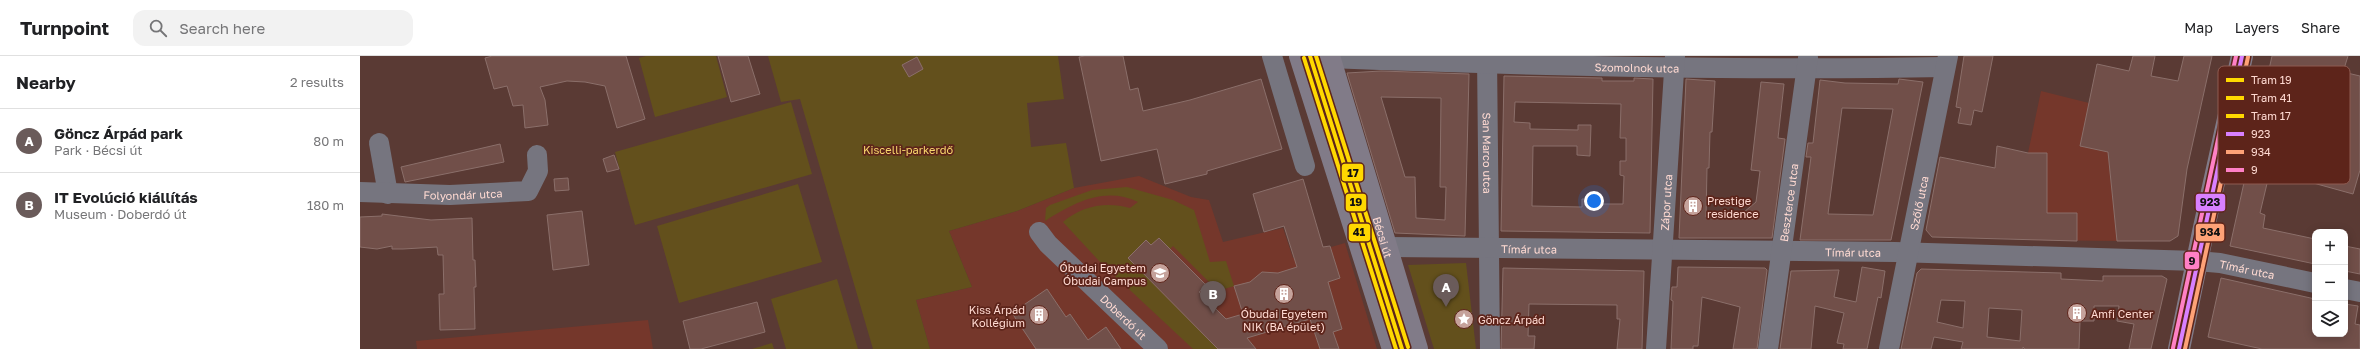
<!DOCTYPE html>
<html lang="en">
<head>
<meta charset="utf-8">
<style>
	body { margin:0; font-family:"Golos Text",sans-serif; background:#f2f2f2; color:#202124 }
	.controls { position:absolute; right:12px; bottom:12px; display:grid; overflow:hidden; border-radius:8px; box-shadow:0 2px 10px #0003 }
	.controls button { width:36px; height:36px; display:grid; place-items:center; padding:0; border:0; border-bottom:1px solid #e0e0e0; background:#fff; color:#202124; font:20px sans-serif }
	.you { position:absolute; left:1234px; top:145px; width:14px; height:14px; margin:-10px; border:3px solid #fff; border-radius:50%; background:#1a73e8; box-shadow:0 0 0 6px #1a73e833 }
	.badge { display:grid; place-items:center; width:26px; height:26px; border-radius:50%; background:#6a5b5a; color:#fff; font-size:13px; font-weight:700 }
	.pin { position:absolute; translate:-50% -33px; filter:drop-shadow(0 1px 2px #0008) }
	.pin::after { content:''; position:absolute; top:21px; width:14px; height:12px; background:inherit; clip-path:polygon(0 0,100% 0,50% 100%) }
	.list { margin:0; padding:0; list-style:none }
	h2 { display:flex; justify-content:space-between; align-items:center; height:52px; margin:0; padding:0 16px; font-size:17px }
	h2 small { font-size:13px; font-weight:400; color:#757577 }
	.list li { display:grid; grid-template-columns:26px 1fr auto; gap:12px; align-items:center; box-sizing:border-box; height:64px; padding:0 16px; border-top:1px solid #e0e0e0 }
	.list b { display:block; font-size:15px; white-space:nowrap }
	.list p { margin:0; font-size:13px; white-space:nowrap; color:#757577 }
	.list em { font-size:13px; font-style:normal; color:#757577 }
	.icon { flex:none; width:22px; height:22px; fill:none; stroke:currentColor; stroke-width:2; stroke-linecap:round; stroke-linejoin:round }
	.map { position:relative; flex:none; width:2000px; height:293px; overflow:hidden }
	header { display:flex; align-items:center; gap:24px; box-sizing:border-box; height:56px; padding:0 20px; background:#fff; border-bottom:1px solid #e0e0e0 }
	header strong { font-size:19px }
	nav { display:flex; gap:22px; margin-inline-start:auto; font-size:14px }
	.search { width:280px; height:36px; background:#f2f2f2; display:flex; align-items:center; gap:10px; box-sizing:border-box; padding:0 14px; border-radius:12px; color:#757577; font-size:15px }
	main { display:flex }
	aside { flex:1; background:#fff }
	.map>svg:first-child { display:block }
	.built { fill:#75372b }
	.green { fill:#63501c }
	.building { fill:#714f49; stroke:#8b6f6a; fill-rule:evenodd }
	.lines { fill:none; stroke-linecap:round; stroke-linejoin:round }
	.minor { stroke:#76757f; stroke-width:20 }
	.major { stroke:#817b88; stroke-width:22 }
	.bus-1-casing { stroke:#5d241a; stroke-width:7 }
	.bus-2-casing { stroke:#5d241a; stroke-width:7 }
	.bus-3-casing { stroke:#5d241a; stroke-width:7 }
	.bus-1 { stroke:#d880ff; stroke-width:4 }
	.bus-2 { stroke:#fea277; stroke-width:4 }
	.bus-3 { stroke:#ff80c5; stroke-width:4 }
	.tram-1-casing { stroke:#5d241a; stroke-width:7 }
	.tram-2-casing { stroke:#5d241a; stroke-width:7 }
	.tram-3-casing { stroke:#5d241a; stroke-width:7 }
	.tram-1 { stroke:#ffd800; stroke-width:4 }
	.tram-2 { stroke:#ffd800; stroke-width:4 }
	.tram-3 { stroke:#ffd800; stroke-width:4 }
	.labels { text-anchor:middle; dominant-baseline:central; stroke-width:3.5; stroke-linejoin:round; paint-order:stroke }
	.street-label { font-size:11px; fill:#ffdad2; stroke:#5d241a }
	.park-label { font-size:11px; fill:#f9d76d; stroke:#5d241a }
	.poi-label { font-size:11px; fill:#ffdad2; stroke:#5d241a; text-anchor:start }
	.key { fill:#5d241a; stroke:#8e5b51; stroke-width:1 }
	.key-label { font-size:11px; fill:#ffdad2 }
	.line-badge { stroke:#5d241a; stroke-width:1.5 }
	.pale-badge-label { font-size:11px; text-anchor:middle; font-weight:bold; fill:#111 }
</style>
</head>
<body>
<header>
<strong>Turnpoint</strong>
<div class="search"><svg class="icon" aria-label="search" viewBox="0 0 24 24"><circle cx="10" cy="10" r="6"/><path d="M15 15l6 6"/></svg>Search here</div>
<nav><a>Map</a><a>Layers</a><a>Share</a></nav>
</header>
<main>
<aside>
<h2>Nearby<small>2 results</small></h2>
<ul class="list">
<li><span class="badge">A</span><div><b>Göncz Árpád park</b><p>Park · Bécsi út</p></div><em>80 m</em></li>
<li><span class="badge">B</span><div><b>IT Evolúció kiállítás</b><p>Museum · Doberdó út</p></div><em>180 m</em></li>
</ul>
</aside>
<div class="map">
<svg width="2000" height="293" viewBox="0 0 2000 293">
	<rect width="100%" height="100%" fill="#5a3a34"/>
	<g class="built">
		<polygon points="1681,35 1729,47 1720,90 1748,96 1757,185 1668,184 1668,97"/>
		<polygon points="779,120 831,141 849,144 863,186 923,172 933,202 985,187 1017,293 570,293 556,244 612,231 589,175 657,155 714,132"/>
		<polygon points="288,264 293,293 57,293 56,285"/>
	</g>
	<g class="green">
		<polygon points="286,0 356,0 367,41 295,61 279,2"/>
		<polygon points="408,0 698,0 704,43 667,47 671,91 706,87 714,132 657,155 589,175 612,231 556,244 570,293 513,293 440,43 421,46"/>
		<polygon points="431,46 452,118 275,169 255,96"/>
		<polygon points="438,128 462,206 319,247 297,170"/>
		<path d="M767,131L813,144L834,154L850,206L866,205L874,230L858,235L813,190L810,193L799,182L791,189L768,202L858,293H833L741,207L703,166C721,150 746,145 770,152L778,146C744,130 714,147 685,165L686,152L690,149L732,134Z"/>
		<polygon points="1106,207 1116,293 1074,293 1048,209"/>
		<polygon points="477,223 498,293 426,293 411,243"/>
		<polygon points="412,287 414,293 392,293"/>
	</g>
	<g class="building">
		<polygon points="132,0 266,0 285,63 257,72 245,30 225,26 207,25 180,31 185,44 188,69 165,72 163,49 153,50 147,30 134,33 125,2"/>
		<polygon points="358,0 388,0 400,38 371,46"/>
		<polygon points="725,0 763,0 770,34 778,32 783,55 830,44 901,23 922,93 847,115 847,118 805,128 797,93 741,105 719,1"/>
		<polygon points="1604,0 1633,0 1622,56 1614,54 1611,69 1598,67 1601,52 1596,51"/>
		<polygon points="1773,0 1795,0 1791,20 1818,25 1824,0 1852,0 1827,113 1818,180 1810,185 1757,185 1748,96 1720,90 1737,8 1769,15"/>
		<polygon points="1912,0 1988,0 1983,16 2000,20 2000,114 1993,138 1910,115 1900,157 1905,159 1903,172 1955,183 1955,208 1870,190"/>
		<polygon points="557,1 563,13 549,21 542,9"/>
		<path d="M1021,15L1109,18L1105,180L1035,177L987,17ZM1021,41L1081,42L1080,131H1086L1085,164L1056,162L1055,121H1045Z"/>
		<path d="M1144,20L1242,22V25H1274V22L1293,23L1290,177L1141,175ZM1155,46L1261,48L1260,82H1266V105H1260V119L1264,120L1263,148H1239V143H1222V151L1172,150L1173,90H1217V99L1230,100L1231,69H1218V74L1170,73V67L1154,66Z"/>
		<polygon points="1326,23 1355,25 1352,76 1350,76 1349,112 1347,112 1346,161 1383,162 1384,156 1396,146 1400,115 1391,114 1401,26 1424,28 1418,82 1425,83 1412,182 1319,182"/>
		<path d="M1539,23L1563,26L1531,184H1440L1451,101H1446L1448,87H1453L1460,24L1485,27L1538,28ZM1482,52L1533,53L1513,159L1468,158Z"/>
		<polygon points="140,88 144,106 45,126 41,111"/>
		<polygon points="1637,90 1668,97 1687,97 1687,157 1717,157 1717,185 1572,181 1566,174 1580,101 1635,112"/>
		<polygon points="254,99 259,113 247,116 243,103"/>
		<polygon points="208,122 209,134 195,135 194,123"/>
		<polygon points="943,123 963,191 970,190 980,222 968,226 982,273 973,276 979,293 960,293 950,263 887,282 896,293 858,293 768,202 786,184 791,189 799,182 846,229 839,236 866,263 883,258 874,230 890,226 902,216 918,217 937,211 924,170 904,176 893,138"/>
		<polygon points="222,155 229,209 193,214 187,159"/>
		<polygon points="22,158 71,164 112,162 113,204 115,204 116,231 114,231 115,273 80,274 79,238 84,238 83,199 78,199 77,191 43,193 32,193 32,190 17,193 0,191 0,161 22,160"/>
		<polygon points="1985,190 2000,193 2000,218 1985,215"/>
		<polygon points="1318,211 1405,212 1407,214 1397,293 1373,293 1380,251 1342,241 1338,290 1333,290 1333,293 1311,293 1313,245 1311,244 1312,231 1317,231"/>
		<polygon points="1502,211 1525,215 1521,242 1518,241 1507,293 1483,293 1484,288 1477,287 1484,257 1455,250 1451,293 1420,293 1431,215 1479,214 1474,241 1496,246"/>
		<polygon points="1143,212 1284,215 1282,293 1257,293 1260,263 1257,263 1257,249 1169,248 1168,280 1175,280 1174,293 1141,293"/>
		<path d="M1561,213L1701,217V223L1743,225V220H1802L1807,223L1791,293H1769L1774,268L1757,265L1759,250H1734V265H1720L1719,293H1665L1663,291V293H1601L1603,286L1574,281L1571,293H1541L1557,217ZM1581,244L1605,245L1603,272L1577,266ZM1629,252L1662,254L1660,285L1627,281Z"/>
		<polygon points="1861,222 1955,243 1955,278 1985,278 1985,248 1998,250 1995,268 2000,269 2000,293 1902,293 1848,281"/>
		<polygon points="687,233 706,261 710,258 728,284 746,271 761,293 676,293 652,257"/>
		<polygon points="397,246 405,276 341,293 330,293 323,265"/>
	</g>
	<g class="lines">
		<g class="minor">
			<polyline points="912,0 945,110"/>
			<path id="s1" d="M1127,0L1130,293"/>
			<path id="s2" d="M969,2C1175,10 1380,15 1585,11"/>
			<polyline points="19,87 28,138"/>
			<path id="s3" d="M0,136L90,139L168,135L178,115L177,99"/>
			<path id="s4" d="M679,176L688,188L798,293"/>
			<path id="s5" d="M1028,191L1535,196L1837,205L1860,207L1955,227"/>
			<polyline points="1985,233 2000,236"/>
			<path id="s6" d="M1296,293L1315,0"/>
			<path id="s7" d="M1408,293L1448,2"/>
			<path id="s8" d="M1529,293L1588,0"/>
		</g>
		<g class="major">
			<polyline points="940,0 1033,293"/>
			<path id="s9" d="M969,0L1057,293"/>
			<polyline points="1819,293 1843,176 1882,0"/>
		</g>
		<g class="bus-1-casing">
			<polyline id="bus-1" points="1819,293 1882,0"/>
		</g>
		<g class="bus-2-casing">
			<polyline id="bus-2" points="1825,293 1888,1"/>
		</g>
		<g class="bus-3-casing">
			<polyline id="bus-3" points="1813,292 1876,0"/>
		</g>
		<use href="#bus-1" class="bus-1"/>
		<use href="#bus-2" class="bus-2"/>
		<use href="#bus-3" class="bus-3"/>
		<g class="tram-1-casing">
			<polyline id="tram-1" points="950,0 1042,293"/>
		</g>
		<g class="tram-2-casing">
			<polyline id="tram-2" points="944,2 1036,293"/>
		</g>
		<g class="tram-3-casing">
			<polyline id="tram-3" points="956,0 1048,291"/>
		</g>
		<use href="#tram-1" class="tram-1"/>
		<use href="#tram-2" class="tram-2"/>
		<use href="#tram-3" class="tram-3"/>
	</g>
	<defs>
		<g id="building-disc" transform="scale(1)"><circle r="9.5" fill="#c5a29b" stroke="#5d241a"/><path d="M-4-6H4V6H1V3H-1V6H-4ZM-2.5-4.3h1.7v1.8h-1.7ZM.8-4.3h1.7v1.8H.8ZM-2.5-1h1.7V.8h-1.7ZM.8-1h1.7V.8H.8Z" fill="#fff"/></g>
		<g id="university-disc" transform="scale(1)"><circle r="9.5" fill="#c5a29b" stroke="#5d241a"/><path d="M0-5L7-2L0 1L-7-2ZM-4 1L0 2.5L4 1V4Q0 6-4 4Z" fill="#fff"/></g>
		<g id="sight-disc" transform="scale(1)"><circle r="9.5" fill="#c5a29b" stroke="#5d241a"/><path d="M0-6L1.8-2.2L6-1.7L2.9 1.2L3.7 5.4L0 3.3L-3.7 5.4L-2.9 1.2L-6-1.7L-1.8-2.2Z" fill="#fff"/></g>
	</defs>
	<g fill-rule="evenodd">
		<use href="#building-disc" x="1333" y="150"/>
		<use href="#university-disc" x="800" y="217"/>
		<use href="#building-disc" x="924" y="238"/>
		<use href="#building-disc" x="1717" y="257"/>
		<use href="#building-disc" x="679" y="259"/>
		<use href="#sight-disc" x="1104" y="263"/>
	</g>
	<g class="labels">
		<g class="street-label">
			<text stroke="none"><textPath href="#s2" startOffset="308">Szomolnok utca</textPath></text>
			<text stroke="none"><textPath href="#s1" startOffset="97">San Marco utca</textPath></text>
			<text stroke="none"><textPath href="#s3" startOffset="103">Folyondár utca</textPath></text>
			<text stroke="none"><textPath href="#s6" startOffset="147">Zápor utca</textPath></text>
			<text stroke="none"><textPath href="#s7" startOffset="148">Beszterce utca</textPath></text>
			<text stroke="none"><textPath href="#s8" startOffset="149">Szőlő utca</textPath></text>
			<text stroke="none"><textPath href="#s9" startOffset="189">Bécsi út</textPath></text>
			<text stroke="none"><textPath href="#s5" startOffset="141">Tímár utca</textPath></text>
			<text stroke="none"><textPath href="#s5" startOffset="465">Tímár utca</textPath></text>
			<text stroke="none"><textPath href="#s5" startOffset="860">Tímár utca</textPath></text>
			<text stroke="none"><textPath href="#s4" startOffset="120">Doberdó út</textPath></text>
		</g>
		<g class="park-label">
			<text x="548" y="93">Kiscelli-parkerdő</text>
		</g>
		<g class="poi-label">
			<text x="1347" y="144">Prestige<tspan x="1347" dy="13">residence</tspan></text>
			<text x="786" y="211" text-anchor="end">Óbudai Egyetem<tspan x="786" dy="13">Óbudai Campus</tspan></text>
			<text x="665" y="253" text-anchor="end">Kiss Árpád<tspan x="665" dy="13">Kollégium</tspan></text>
			<text x="924" y="257" text-anchor="middle">Óbudai Egyetem<tspan x="924" dy="13">NIK (BA épület)</tspan></text>
			<text x="1731" y="257">Amfi Center</text>
			<text x="1118" y="263">Göncz Árpád</text>
		</g>
	</g>
	<rect x="1858" y="10" width="132" height="118" rx="6" class="key"/>
	<rect x="1866" y="22" width="18" height="4" fill="#ffd800"/>
	<rect x="1866" y="40" width="18" height="4" fill="#ffd800"/>
	<rect x="1866" y="58" width="18" height="4" fill="#ffd800"/>
	<rect x="1866" y="76" width="18" height="4" fill="#d880ff"/>
	<rect x="1866" y="94" width="18" height="4" fill="#fea277"/>
	<rect x="1866" y="112" width="18" height="4" fill="#ff80c5"/>
	<g class="key-label">
		<text x="1891" y="28">Tram 19</text>
		<text x="1891" y="46">Tram 41</text>
		<text x="1891" y="64">Tram 17</text>
		<text x="1891" y="82">923</text>
		<text x="1891" y="100">934</text>
		<text x="1891" y="118">9</text>
	</g>
	<g class="line-badge">
		<rect x="981" y="107" width="23" height="19" rx="4" fill="#ffd800"/>
		<rect x="985" y="137" width="22" height="19" rx="4" fill="#ffd800"/>
		<rect x="1835" y="137" width="31" height="19" rx="4" fill="#d880ff"/>
		<rect x="988" y="167" width="23" height="19" rx="4" fill="#ffd800"/>
		<rect x="1835" y="167" width="30" height="19" rx="4" fill="#fea277"/>
		<rect x="1824" y="195" width="16" height="19" rx="4" fill="#ff80c5"/>
	</g>
	<g class="pale-badge-label">
		<text x="993" y="121">17</text>
		<text x="996" y="150">19</text>
		<text x="1850" y="150">923</text>
		<text x="999" y="180">41</text>
		<text x="1850" y="180">934</text>
		<text x="1832" y="209">9</text>
	</g>
</svg>
<div class="controls">
<button>+</button>
<button>−</button>
<button><svg class="icon" aria-label="layers" viewBox="0 0 24 24"><path d="M12 4l9 5-9 5-9-5zM3 14l9 5 9-5"/></svg></button>
</div>
<div class="you"></div>
<div class="pin badge" style="left:1086px;top:251px">A</div>
<div class="pin badge" style="left:853px;top:258px">B</div>
</div>
</main>
</body>
</html>
